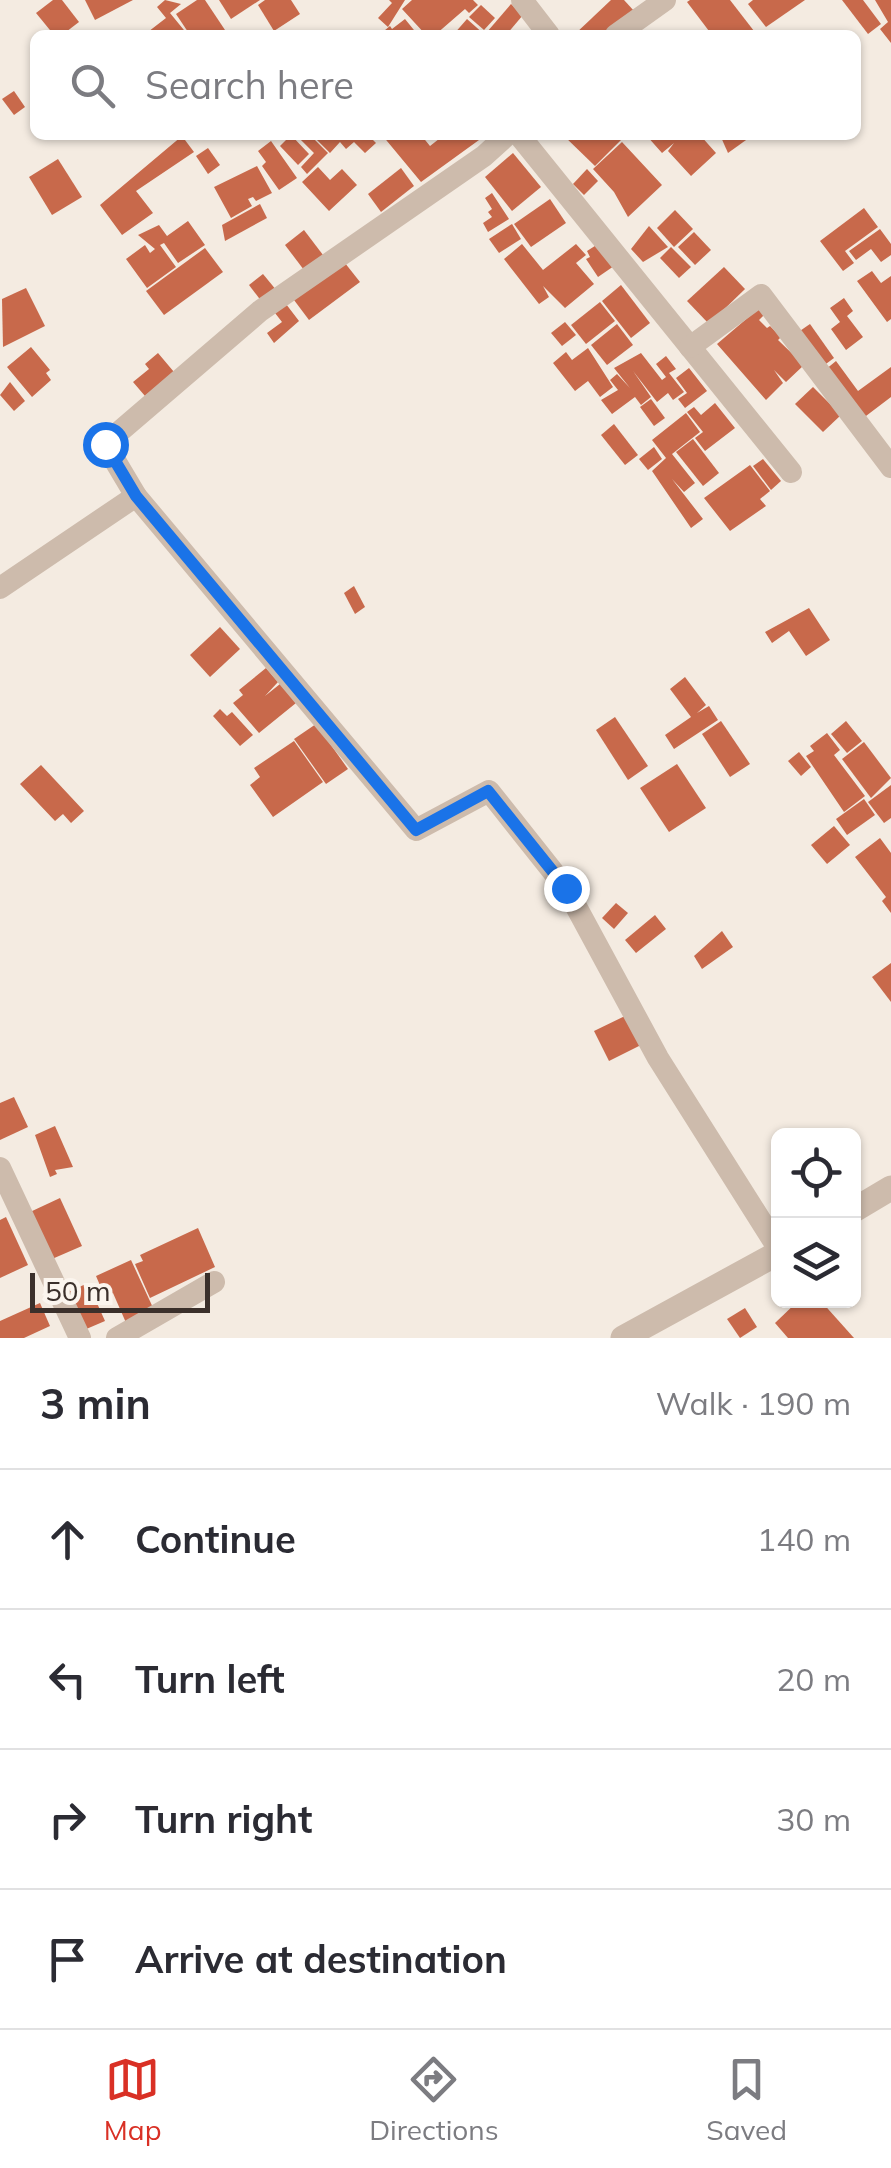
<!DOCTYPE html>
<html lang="en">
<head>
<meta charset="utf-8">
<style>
	body { margin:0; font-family:Mulish,sans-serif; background:#f7f7f7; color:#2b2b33 }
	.controls { position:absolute; right:30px; bottom:30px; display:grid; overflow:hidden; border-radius:15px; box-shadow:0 2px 8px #0004 }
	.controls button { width:90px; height:90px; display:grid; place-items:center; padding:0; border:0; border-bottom:2px solid #e1e1e2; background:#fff; color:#2b2b33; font:50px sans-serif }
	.scale { position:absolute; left:30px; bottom:25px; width:180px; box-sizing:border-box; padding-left:10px; border:5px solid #3b302b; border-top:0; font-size:28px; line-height:35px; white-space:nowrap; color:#3b302b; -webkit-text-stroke:8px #fbf5ee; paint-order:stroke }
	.stop { position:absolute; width:30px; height:30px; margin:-22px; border:8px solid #1a73e8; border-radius:50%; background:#fff }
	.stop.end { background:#1a73e8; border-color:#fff; box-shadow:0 2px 10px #0008 }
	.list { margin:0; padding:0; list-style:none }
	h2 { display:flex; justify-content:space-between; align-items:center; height:130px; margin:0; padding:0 40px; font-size:42px }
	h2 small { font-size:32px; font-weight:400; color:#7c7c81 }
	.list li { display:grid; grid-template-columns:65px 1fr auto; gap:30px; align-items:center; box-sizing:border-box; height:140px; padding:0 40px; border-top:2px solid #e1e1e2 }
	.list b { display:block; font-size:38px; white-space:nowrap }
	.list em { font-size:32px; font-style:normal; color:#7c7c81 }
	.icon { flex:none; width:55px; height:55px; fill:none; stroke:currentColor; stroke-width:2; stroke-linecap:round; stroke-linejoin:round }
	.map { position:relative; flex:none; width:891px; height:1338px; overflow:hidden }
	.search { position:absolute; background:#fff; box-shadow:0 2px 8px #0004; left:30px; right:30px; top:30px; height:110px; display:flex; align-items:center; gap:25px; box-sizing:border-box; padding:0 35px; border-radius:15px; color:#7c7c81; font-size:38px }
	.sheet { height:690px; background:#fff }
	nav { display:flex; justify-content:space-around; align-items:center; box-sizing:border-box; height:140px; border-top:2px solid #e1e1e2; background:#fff; font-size:28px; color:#7c7c81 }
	nav a { display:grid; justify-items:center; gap:5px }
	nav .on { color:#d93025 }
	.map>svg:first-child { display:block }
	.building { fill:#c8694b }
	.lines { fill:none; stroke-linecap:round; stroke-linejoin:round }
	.minor { stroke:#cdbbac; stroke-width:22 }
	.tertiary { stroke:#cdbbac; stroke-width:25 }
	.route { stroke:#1a73e8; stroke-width:12 }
</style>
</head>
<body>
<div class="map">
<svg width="891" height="1338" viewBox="0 0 891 1338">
	<rect width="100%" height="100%" fill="#f4ebe1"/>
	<g class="building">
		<polygon points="53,0 62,0 79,22 62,35 54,35 36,13"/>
		<polygon points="85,0 133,0 95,20"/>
		<polygon points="165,0 181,4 170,13 188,35 144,35 166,18 157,7"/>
		<polygon points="197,0 205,0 225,30 218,35 190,35 176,14"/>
		<polygon points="219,0 260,0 231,19"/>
		<polygon points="265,0 291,0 300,14 274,31 258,5"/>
		<polygon points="389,0 405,0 388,27 378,18 392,3"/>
		<polygon points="412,0 473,0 478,5 469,13 465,9 435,35 426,35 402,9"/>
		<polygon points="611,0 624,0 635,12 606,35 574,35"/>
		<polygon points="690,0 730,0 754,31 748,35 712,35 687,2"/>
		<polygon points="753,0 805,0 766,27 748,4"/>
		<polygon points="842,0 863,0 881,24 868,34"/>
		<polygon points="875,0 891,0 891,43 880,29 888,22"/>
		<polygon points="511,4 523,15 506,35 491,35 487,32"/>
		<polygon points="481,5 495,18 484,30 469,17"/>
		<polygon points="405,19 418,35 379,35 390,26 392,29"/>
		<polygon points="467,19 485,35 453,35"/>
		<polygon points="14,91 25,107 14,115 2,99"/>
		<polygon points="291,135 309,154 298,165 280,146"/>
		<polygon points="302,135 310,135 328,153 307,174 301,167 314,153 299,138"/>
		<polygon points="320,135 368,135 376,143 365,153 354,142 346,149 340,142 330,153 316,139"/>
		<polygon points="382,135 421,135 430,146 444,135 475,135 479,140 421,182"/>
		<polygon points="563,135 619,135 622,139 595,166"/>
		<polygon points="646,135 700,135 716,153 691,176 668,151 674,143 662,153"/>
		<polygon points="720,135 753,135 728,153"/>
		<polygon points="182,136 194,152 136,191 153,213 122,235 100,205"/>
		<polygon points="271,141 297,178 279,190 262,166 266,162 258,151"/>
		<polygon points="622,142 662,185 628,217 614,192 593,169"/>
		<polygon points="208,148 220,165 208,174 196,156"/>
		<polygon points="513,153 541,187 512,211 485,177"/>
		<polygon points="58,159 82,197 52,215 29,177"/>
		<polygon points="257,166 272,193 256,201 253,197 248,199 252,206 231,218 214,187"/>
		<polygon points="318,167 330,180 342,169 357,185 329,211 302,182"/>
		<polygon points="401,168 414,186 381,212 368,194"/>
		<polygon points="587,169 598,181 584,195 573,184"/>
		<polygon points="492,193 509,219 488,232 483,223 492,217 488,212 492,209 485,198"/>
		<polygon points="550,199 566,223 531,247 514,224"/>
		<polygon points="260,204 267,218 225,241 222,225"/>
		<polygon points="864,208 878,227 845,251 854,263 843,271 820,241"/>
		<polygon points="675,210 693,229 674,247 657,228"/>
		<polygon points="188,221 205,245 178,263 164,243 160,245 176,267 147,288 126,259 145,245 150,253 155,249 138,235 159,225 167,236"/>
		<polygon points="512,224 521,239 499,253 489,239"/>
		<polygon points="649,226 668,247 643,262 631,249"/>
		<polygon points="880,229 891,244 891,255 881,262 871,249 856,260 849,251"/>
		<polygon points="304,230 323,255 304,270 285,245"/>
		<polygon points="694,232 711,250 695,265 678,247"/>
		<polygon points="522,244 543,270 576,244 586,255 576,263 594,284 565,308 543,286 549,297 539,304 504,259"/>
		<polygon points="598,244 614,266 598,277 586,259 590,257 587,251"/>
		<polygon points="671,247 691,267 679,278 660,258"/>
		<polygon points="205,248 223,272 164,315 146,291"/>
		<polygon points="341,258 360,282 309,320 291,296"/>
		<polygon points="724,267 745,289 709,324 687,301"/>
		<polygon points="872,271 881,283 891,276 891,319 887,322 857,281"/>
		<polygon points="263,274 277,291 262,302 249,285"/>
		<polygon points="621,285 650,323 631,338 602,301"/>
		<polygon points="26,288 45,326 3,347 2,299"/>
		<polygon points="844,298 853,311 847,316 863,337 846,350 831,329 840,322 830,308"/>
		<polygon points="600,302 615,321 586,344 571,325"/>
		<polygon points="286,304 299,321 274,343 267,333 282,322 275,313"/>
		<polygon points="758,309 764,315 759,320 767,328 770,326 781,337 778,340 804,365 786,382 774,370 783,383 766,400 717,344"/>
		<polygon points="565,322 576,335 562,346 551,333"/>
		<polygon points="617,324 633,345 607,365 591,345"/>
		<polygon points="810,324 834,358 819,369 794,335"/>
		<polygon points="31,347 50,370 46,373 51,380 32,397 7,367"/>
		<polygon points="588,348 613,387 600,397 588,381 575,391 553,363 566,352 572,360"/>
		<polygon points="158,353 174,372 145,396 133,382 149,369 145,364"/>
		<polygon points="641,353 662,380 666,377 656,364 666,356 676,369 669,373 684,392 673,400 668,393 657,402 633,371 651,397 641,405 635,397 612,414 601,400 618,390 610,380 617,374 630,388 614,368"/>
		<polygon points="836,361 858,391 891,367 891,397 862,419 825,370"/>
		<polygon points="689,368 707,391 685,408 678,399 687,393 676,378"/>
		<polygon points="10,382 25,401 14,411 0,395"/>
		<polygon points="813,387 841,415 823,432 795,404"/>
		<polygon points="651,399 665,418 654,426 640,407"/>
		<polygon points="715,403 735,428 705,451 695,438 703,432 687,412 694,407 701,415"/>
		<polygon points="686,413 700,432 672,454 695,483 684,492 672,479 703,519 691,528 652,471 666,458 652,440"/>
		<polygon points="614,424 638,455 625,465 601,435"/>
		<polygon points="693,439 719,473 703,486 676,452"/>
		<polygon points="654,447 662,459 648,470 639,459"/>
		<polygon points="763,459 781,481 771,490 753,466"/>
		<polygon points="750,465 770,491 760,499 766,506 730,531 704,498"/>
		<polygon points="354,586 365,607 355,614 344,593"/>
		<polygon points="809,608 830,640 806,656 789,631 772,643 765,632"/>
		<polygon points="220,627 240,649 210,677 190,655"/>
		<polygon points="266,668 278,682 265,696 280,684 296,703 259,733 233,703 243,695 239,690"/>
		<polygon points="685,677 706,705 697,713 709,706 718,720 674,749 665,735 691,717 670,689"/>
		<polygon points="220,709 227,716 232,712 253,735 240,746 213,716"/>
		<polygon points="615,717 648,766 628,780 596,730"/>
		<polygon points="721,721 750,764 730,777 702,734"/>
		<polygon points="846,721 862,741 847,753 831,734"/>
		<polygon points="316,724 348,769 326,784 294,739"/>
		<polygon points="827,733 840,750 834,755 865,796 844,812 806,756 814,751 810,746"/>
		<polygon points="294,741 323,782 273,817 250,785 260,777 254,768"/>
		<polygon points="864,742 891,778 871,798 842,759"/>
		<polygon points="799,752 811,767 801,776 788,761"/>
		<polygon points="677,764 706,808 669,832 640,788"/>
		<polygon points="41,765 84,811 71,823 63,814 55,821 20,784"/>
		<polygon points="891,785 891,818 884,823 868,802"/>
		<polygon points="864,799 875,815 847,835 836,819"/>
		<polygon points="834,826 850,845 827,864 811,845"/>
		<polygon points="880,838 891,853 891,913 882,901 886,897 855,857"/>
		<polygon points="616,903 628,913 614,929 602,918"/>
		<polygon points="655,915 666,929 636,953 625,940"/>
		<polygon points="722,931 733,947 702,969 694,956"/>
		<polygon points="891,963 891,1002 872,977"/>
		<polygon points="627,1015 641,1045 609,1061 594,1031"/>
		<polygon points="14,1097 28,1127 0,1140 0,1103"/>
		<polygon points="55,1126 73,1167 55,1170 57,1174 50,1177 35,1135"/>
		<polygon points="60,1198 82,1246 52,1259 30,1212"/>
		<polygon points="6,1217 28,1265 0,1278 0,1220"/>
		<polygon points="198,1228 215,1267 150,1298 135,1264 143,1261 140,1255"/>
		<polygon points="131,1260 155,1312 127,1325 113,1293 105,1297 96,1276"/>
		<polygon points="88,1283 105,1321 84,1330 66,1293"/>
		<polygon points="799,1300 820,1300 854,1338 788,1338 775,1323"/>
		<polygon points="40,1303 50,1326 24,1338 0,1338 0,1321"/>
		<polygon points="745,1308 757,1327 740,1338 727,1319"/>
	</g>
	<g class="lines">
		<g class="minor">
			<polyline points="522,0 549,35"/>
			<polyline points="616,35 665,0"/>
			<polyline points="507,135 484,156 260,311 105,444 136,496 416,830 489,791 566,888 658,1058 778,1248"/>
			<polyline points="519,135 791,472"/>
			<polyline points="690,347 761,295 891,467"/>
			<polyline points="0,588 136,496"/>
			<polyline points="0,1168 80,1338"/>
			<polyline points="117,1338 214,1282"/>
		</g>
		<g class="tertiary">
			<polyline points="854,1210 891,1188"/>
			<polyline points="623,1338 778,1253"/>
		</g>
	</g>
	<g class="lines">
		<polyline class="route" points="105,444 136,496 416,830 488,791 566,888"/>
	</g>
</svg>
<div class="controls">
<button><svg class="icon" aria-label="locate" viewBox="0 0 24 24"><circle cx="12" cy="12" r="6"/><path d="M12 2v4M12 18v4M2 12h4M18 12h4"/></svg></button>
<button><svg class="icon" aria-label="layers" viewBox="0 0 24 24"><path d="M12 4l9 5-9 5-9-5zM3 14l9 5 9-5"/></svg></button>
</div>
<div class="scale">50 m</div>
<div class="stop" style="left:105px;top:444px"></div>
<div class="stop end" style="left:566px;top:888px"></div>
<div class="search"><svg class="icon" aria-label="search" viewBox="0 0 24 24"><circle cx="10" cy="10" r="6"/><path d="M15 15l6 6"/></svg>Search here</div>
</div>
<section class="sheet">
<h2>3 min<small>Walk · 190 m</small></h2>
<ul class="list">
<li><svg class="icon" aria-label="ahead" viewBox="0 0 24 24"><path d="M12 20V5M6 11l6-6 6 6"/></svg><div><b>Continue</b></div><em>140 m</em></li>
<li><svg class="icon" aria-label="left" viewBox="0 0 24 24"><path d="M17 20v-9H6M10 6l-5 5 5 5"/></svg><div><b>Turn left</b></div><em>20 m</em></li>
<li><svg class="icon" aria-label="right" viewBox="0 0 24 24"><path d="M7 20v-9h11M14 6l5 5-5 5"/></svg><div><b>Turn right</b></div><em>30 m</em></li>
<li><svg class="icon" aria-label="arrive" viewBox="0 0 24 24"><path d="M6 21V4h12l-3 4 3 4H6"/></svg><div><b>Arrive at destination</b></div></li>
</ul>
</section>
<nav>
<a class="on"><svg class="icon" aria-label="map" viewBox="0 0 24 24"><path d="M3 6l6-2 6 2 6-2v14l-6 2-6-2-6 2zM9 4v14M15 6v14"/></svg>Map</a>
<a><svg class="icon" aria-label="directions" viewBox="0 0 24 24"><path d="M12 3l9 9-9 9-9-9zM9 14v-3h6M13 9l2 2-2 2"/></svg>Directions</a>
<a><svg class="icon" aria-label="saved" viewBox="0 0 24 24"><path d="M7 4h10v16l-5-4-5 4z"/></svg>Saved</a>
</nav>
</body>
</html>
